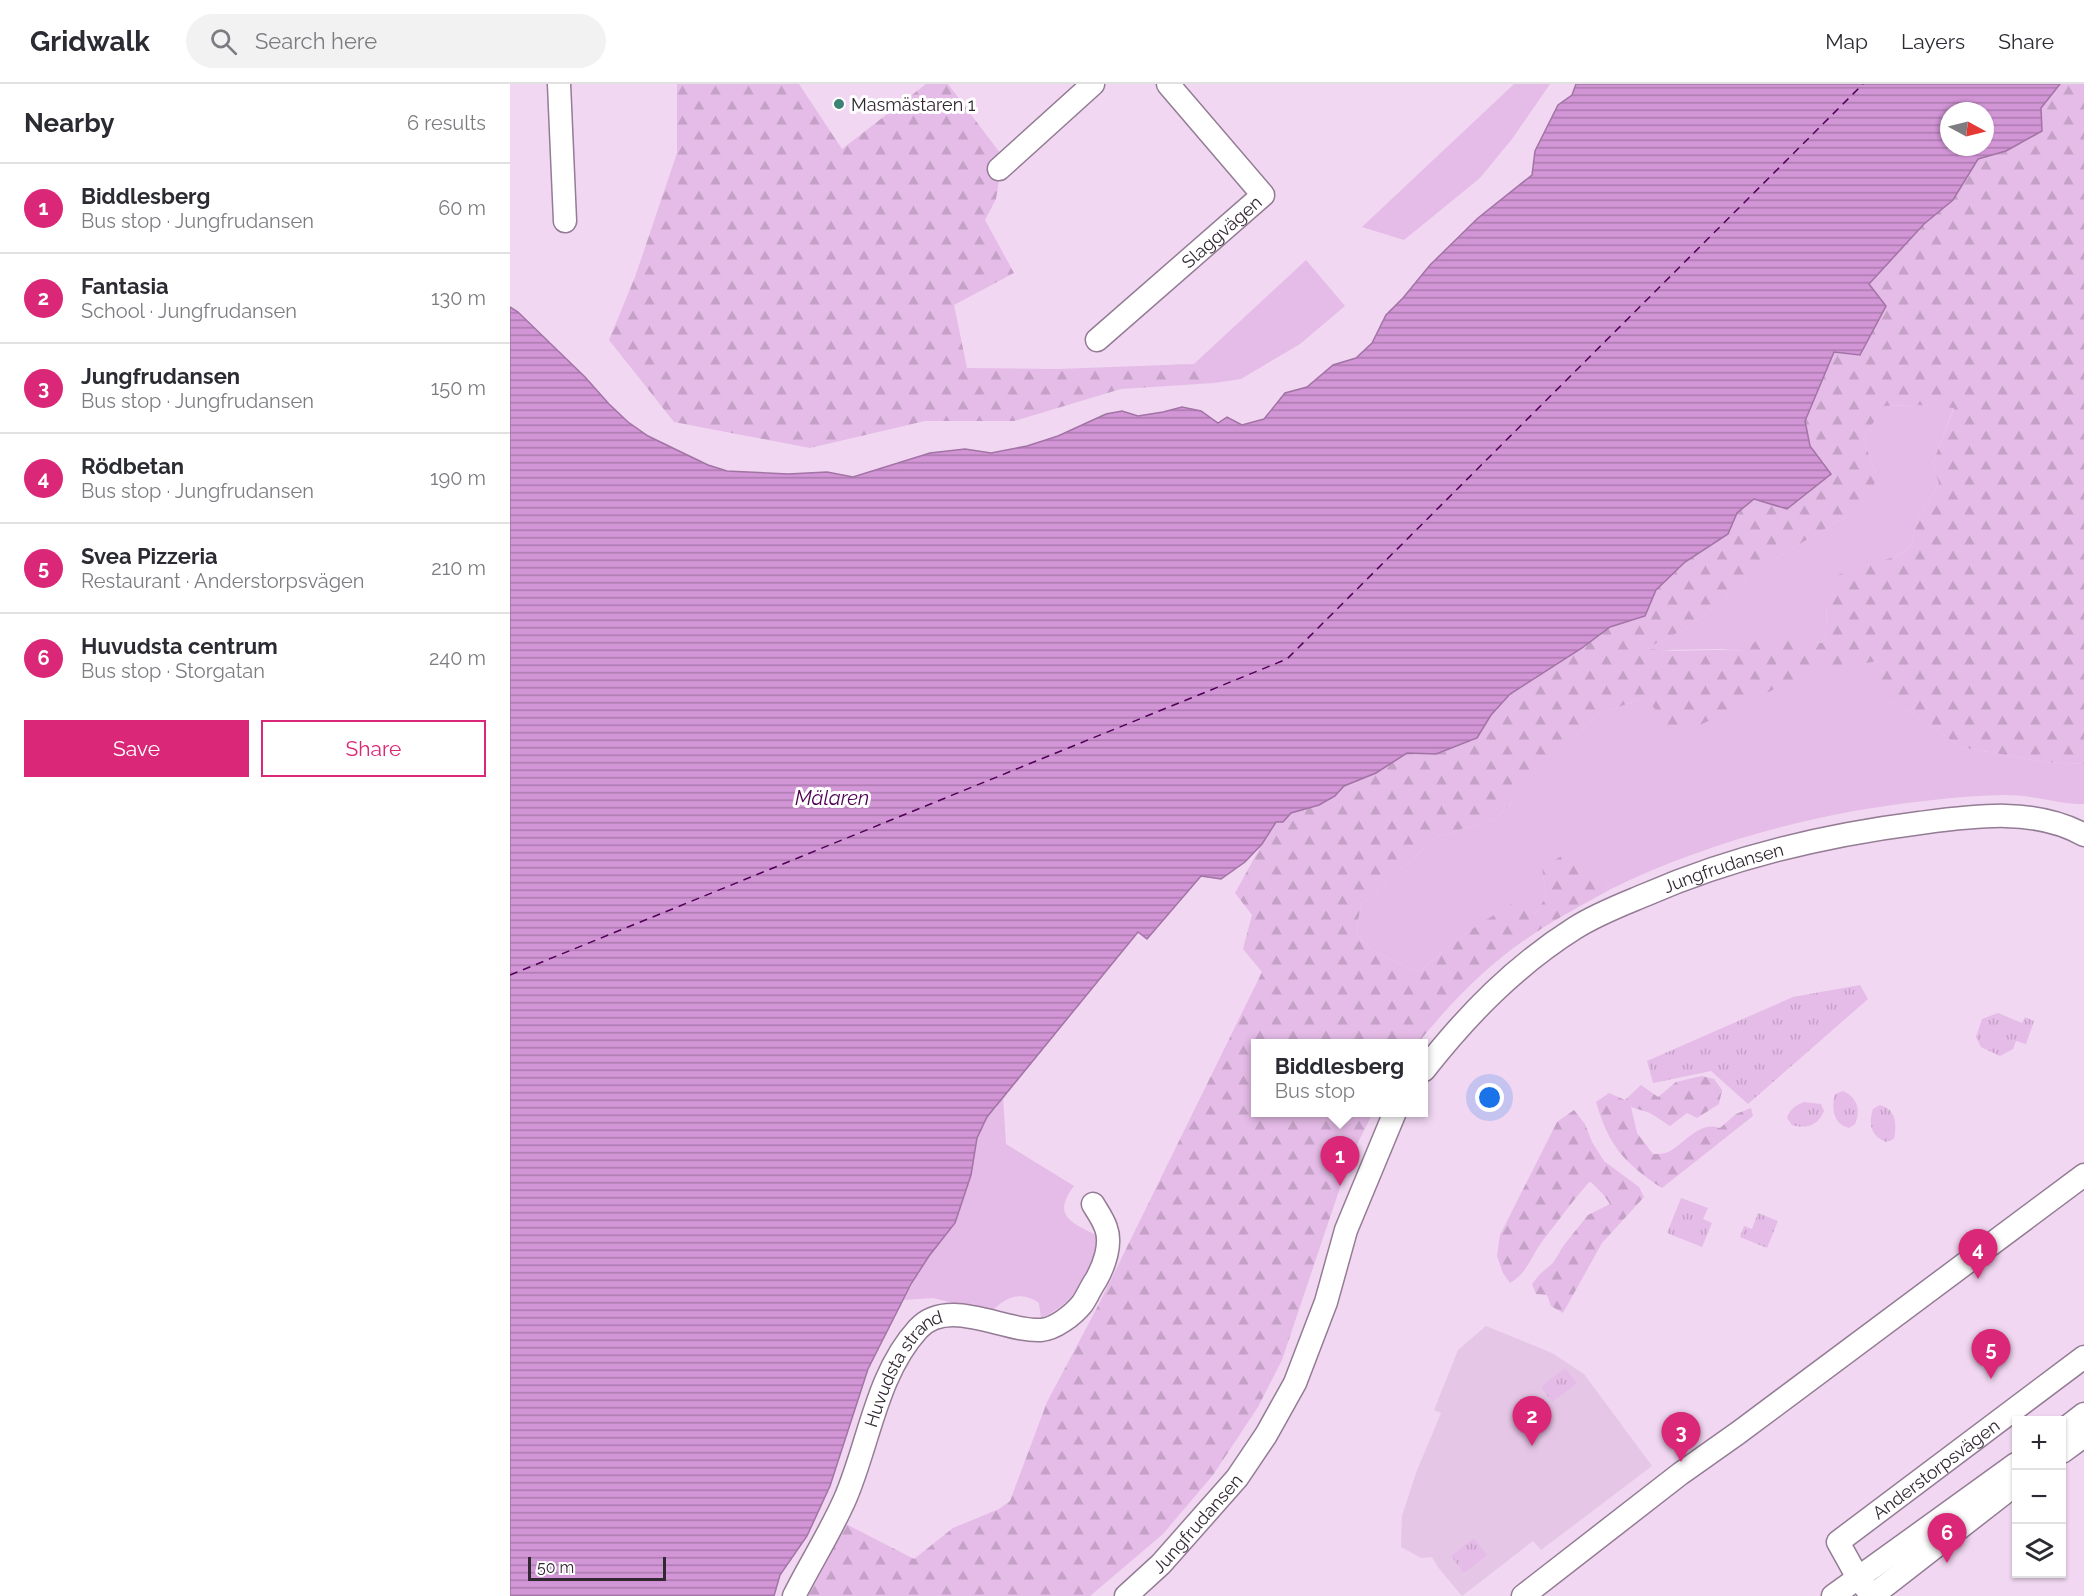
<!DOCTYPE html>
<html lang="en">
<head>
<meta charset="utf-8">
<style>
	body { margin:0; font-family:Raleway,sans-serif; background:#f2f2f3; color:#2b2b33 }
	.controls { position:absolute; right:18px; bottom:18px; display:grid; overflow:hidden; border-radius:0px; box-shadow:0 2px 4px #0004 }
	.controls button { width:54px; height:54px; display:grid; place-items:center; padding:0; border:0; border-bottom:2px solid #e1e1e2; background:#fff; color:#2b2b33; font:30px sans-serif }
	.compass { position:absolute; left:1430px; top:18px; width:54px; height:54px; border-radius:50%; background:#fff; box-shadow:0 2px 4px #0004; rotate:97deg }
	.scale { position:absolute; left:18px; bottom:15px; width:138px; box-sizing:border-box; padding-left:6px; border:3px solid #322832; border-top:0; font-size:16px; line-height:21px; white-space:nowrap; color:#322832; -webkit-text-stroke:4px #fff; paint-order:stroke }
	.you { position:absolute; left:980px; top:1014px; width:21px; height:21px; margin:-15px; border:4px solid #fff; border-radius:50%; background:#1a73e8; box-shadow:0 0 0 9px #1a73e833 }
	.badge { display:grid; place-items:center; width:39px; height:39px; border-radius:50%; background:#db2777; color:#fff; font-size:20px; font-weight:700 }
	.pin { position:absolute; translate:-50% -50px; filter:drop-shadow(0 2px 3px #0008) }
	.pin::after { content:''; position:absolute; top:32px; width:21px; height:18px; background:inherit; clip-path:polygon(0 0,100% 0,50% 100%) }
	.popup { position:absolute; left:741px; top:955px; width:177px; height:78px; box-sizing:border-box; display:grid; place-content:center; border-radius:0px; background:#fff; filter:drop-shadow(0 2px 4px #0005); font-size:20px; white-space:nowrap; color:#7c7c81 }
	.popup b { font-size:22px; color:#2b2b33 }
	.popup::after { content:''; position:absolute; left:50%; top:100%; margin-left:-12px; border:12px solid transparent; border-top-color:#fff }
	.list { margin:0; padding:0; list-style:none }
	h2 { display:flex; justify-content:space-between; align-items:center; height:78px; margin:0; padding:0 24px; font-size:26px }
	h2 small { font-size:20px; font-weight:400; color:#7c7c81 }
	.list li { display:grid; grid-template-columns:39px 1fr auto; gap:18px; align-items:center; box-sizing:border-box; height:90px; padding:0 24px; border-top:2px solid #e1e1e2 }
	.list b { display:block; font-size:22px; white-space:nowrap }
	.list p { margin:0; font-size:20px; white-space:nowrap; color:#7c7c81 }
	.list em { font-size:20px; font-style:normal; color:#7c7c81 }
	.actions { display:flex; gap:12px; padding:18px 24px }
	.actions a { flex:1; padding:14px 0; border:2px solid #db2777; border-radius:0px; text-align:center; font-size:21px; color:#db2777 }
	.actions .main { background:#db2777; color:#fff }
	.icon { flex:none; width:33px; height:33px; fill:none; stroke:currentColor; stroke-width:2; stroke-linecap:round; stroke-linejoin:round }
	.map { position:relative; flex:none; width:1574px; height:1512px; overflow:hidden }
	header { display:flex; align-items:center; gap:36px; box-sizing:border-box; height:84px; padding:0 30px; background:#fff; border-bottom:2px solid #e1e1e2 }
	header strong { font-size:28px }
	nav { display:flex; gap:33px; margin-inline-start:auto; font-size:21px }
	.search { width:420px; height:54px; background:#f2f2f3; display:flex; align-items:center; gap:15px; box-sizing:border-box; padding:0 21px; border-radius:33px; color:#7c7c81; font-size:22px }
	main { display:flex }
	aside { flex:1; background:#fff }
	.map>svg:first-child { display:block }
	.built { fill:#e5c6e6 }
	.green { fill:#e5bbe7 }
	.forest { fill:url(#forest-firs); fill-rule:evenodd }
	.park { fill:url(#park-tufts) }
	.water { fill:url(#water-rules); stroke:#a274a5; stroke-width:1.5; fill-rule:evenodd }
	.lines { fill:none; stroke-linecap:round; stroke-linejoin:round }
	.ferry { stroke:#500056; stroke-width:1.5; stroke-dasharray:8 6; stroke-linecap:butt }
	.minor-casing { stroke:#937c94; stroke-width:25 }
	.minor { stroke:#fff; stroke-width:22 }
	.poi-dot { fill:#3d8277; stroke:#fff; stroke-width:2 }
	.labels { text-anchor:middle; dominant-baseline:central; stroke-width:6; stroke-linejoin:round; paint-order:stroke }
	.poi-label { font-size:18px; fill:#322832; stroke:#fff; text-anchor:start }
	.street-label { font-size:18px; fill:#322832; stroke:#fff }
	.water-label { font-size:20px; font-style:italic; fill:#500056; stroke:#fff }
</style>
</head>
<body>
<header>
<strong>Gridwalk</strong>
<div class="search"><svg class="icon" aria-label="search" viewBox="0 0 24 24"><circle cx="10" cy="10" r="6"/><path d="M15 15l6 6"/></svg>Search here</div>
<nav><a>Map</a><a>Layers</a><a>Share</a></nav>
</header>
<main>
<aside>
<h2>Nearby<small>6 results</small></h2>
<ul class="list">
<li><span class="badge">1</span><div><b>Biddlesberg</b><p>Bus stop · Jungfrudansen</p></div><em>60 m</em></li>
<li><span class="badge">2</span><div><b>Fantasia</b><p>School · Jungfrudansen</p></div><em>130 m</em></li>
<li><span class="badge">3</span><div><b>Jungfrudansen</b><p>Bus stop · Jungfrudansen</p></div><em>150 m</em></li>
<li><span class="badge">4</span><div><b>Rödbetan</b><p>Bus stop · Jungfrudansen</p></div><em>190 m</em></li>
<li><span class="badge">5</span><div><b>Svea Pizzeria</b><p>Restaurant · Anderstorpsvägen</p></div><em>210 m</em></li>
<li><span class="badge">6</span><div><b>Huvudsta centrum</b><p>Bus stop · Storgatan</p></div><em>240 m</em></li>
</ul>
<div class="actions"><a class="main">Save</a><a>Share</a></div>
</aside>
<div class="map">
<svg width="1574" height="1512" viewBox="0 0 1574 1512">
	<defs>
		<pattern id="forest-firs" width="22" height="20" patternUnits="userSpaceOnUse" patternTransform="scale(1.5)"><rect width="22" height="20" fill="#e5bbe7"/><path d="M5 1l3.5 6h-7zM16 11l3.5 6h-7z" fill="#c5a1c7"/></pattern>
		<pattern id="park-tufts" width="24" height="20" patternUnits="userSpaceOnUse" patternTransform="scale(1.5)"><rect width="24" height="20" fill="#e5bbe7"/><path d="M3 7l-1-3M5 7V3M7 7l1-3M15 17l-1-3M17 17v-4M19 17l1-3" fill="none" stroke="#c5a1c7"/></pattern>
		<pattern id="water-rules" width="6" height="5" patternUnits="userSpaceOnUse" patternTransform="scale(1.5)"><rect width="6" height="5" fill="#d295d6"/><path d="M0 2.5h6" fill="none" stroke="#ab7aae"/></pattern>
	</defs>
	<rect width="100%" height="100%" fill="#f1d7f2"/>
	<polygon class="built" points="976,1242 1042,1269 1074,1290 1142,1382 1031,1466 1023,1457 952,1512 927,1482 922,1473 911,1474 891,1463 892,1432 906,1389 931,1329 924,1326 948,1266"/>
	<g class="green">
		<polygon points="1004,0 1040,0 1002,55 970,94 894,156 852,143"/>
		<polygon points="796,176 835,222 790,260 731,295 704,299 684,280"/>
		<polygon points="1408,321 1444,323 1422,381 1429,399 1407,436 1401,463 1316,516 1317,545 1312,559 1290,558 1233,567 1211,565 1154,566 1136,564 1173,546 1205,523 1247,485 1337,432 1366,389 1353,355 1374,322"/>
		<path d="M1370,577L1374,615L1402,629L1451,663L1534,678L1574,680V720C1548,720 1524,711 1497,711C1464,711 1431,715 1397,719C1295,732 1194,760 1101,805L1090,791L1032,783L1036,813L1025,830L1009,816L948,854L914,884L905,887L862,866L846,850L851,820L927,753L986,734L1089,630L1136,613L1235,618L1275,600L1310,586Z"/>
		<path d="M493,1013L496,1060L564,1102C542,1131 560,1138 586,1151C588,1186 564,1220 531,1234L529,1219C512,1206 495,1213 481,1228L423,1214L393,1216L419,1172L445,1139L461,1091L467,1054L477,1033L485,1025Z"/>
	</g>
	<g class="forest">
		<polygon points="167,0 289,0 332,65 416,0 438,0 493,73 486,115 475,136 504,189 444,221 457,284 547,285 684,280 704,299 611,305 504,337 415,337 300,364 164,338 99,256 125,193 167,69"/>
		<path d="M1550,0H1574V680L1534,678L1451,663L1402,629L1374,615L1360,601L1369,577L1310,587L1275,600L1165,653L1136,613L1089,630L986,734L927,753L851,820L846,850L862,866L905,887L914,884L948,854L1009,815L1025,830L1036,813L1032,783L1059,768L1090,791L1101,805C1076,819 1049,833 1025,849C980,878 941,918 908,959L746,960V1028L863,1029L840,1074L772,1276L748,1323L703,1391L653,1450L580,1512H295L334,1439L404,1475L443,1444L489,1425L500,1417L537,1318L589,1220L752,888L733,865L742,831L725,809L752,760L758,752V748L766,738H773L781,729L809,721L825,712L834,702L866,689L897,669L926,670L967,654L981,631L1000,610L1072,564L1100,543L1135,532L1146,506L1175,478L1218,450L1227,429L1244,414L1277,425L1321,390L1300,362L1295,337L1324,267L1351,271L1375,222L1359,200L1414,140L1443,116L1468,75L1496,67ZM1408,321L1444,324L1422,381L1429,399L1407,436L1401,463L1387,472L1327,491L1316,516L1317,545L1312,559L1250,554L1233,567C1201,564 1168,570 1137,564L1173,546L1205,523L1247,485L1337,432L1363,410L1366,389L1353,355L1374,322Z"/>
		<path d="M1192,992L1204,995L1212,1006L1209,1020L1187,1034L1177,1029L1160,1042L1140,1029L1121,1023L1127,1049L1143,1070C1148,1070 1153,1070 1158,1068C1174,1060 1190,1036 1210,1044L1226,1030L1241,1024L1243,1032L1152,1104C1114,1079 1099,1062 1086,1018L1099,1009L1115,1016L1131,1001L1148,1013L1166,998Z"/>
		<path d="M1064,1026L1075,1040L1082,1058L1094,1077L1129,1103L1134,1113L1092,1159L1053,1229L1041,1222L1037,1211L1026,1210L1022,1200L1030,1190L1043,1179L1054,1161L1078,1131L1100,1120L1092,1109L1080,1097C1064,1115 1049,1136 1034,1155C1022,1170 1017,1190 1000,1199L993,1189L987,1172L990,1151L1047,1038Z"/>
	</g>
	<g class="park">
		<polygon points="1350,901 1358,915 1238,1020 1201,987 1143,999 1137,977 1283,913"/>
		<polygon points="1488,929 1512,939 1515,933 1524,937 1516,960 1506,957 1503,965 1490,972 1471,963 1466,953 1472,935"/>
		<path d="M1333,1007C1347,1013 1351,1026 1345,1040L1339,1044C1323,1040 1321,1024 1325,1010Z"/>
		<path d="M1294,1018L1311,1020L1314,1027C1308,1042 1296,1045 1282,1041L1277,1034C1280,1025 1286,1021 1294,1018Z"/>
		<path d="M1370,1021C1386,1025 1387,1041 1384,1055L1376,1058C1361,1052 1358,1040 1363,1025Z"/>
		<polygon points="1171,1114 1198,1124 1193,1135 1202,1139 1192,1163 1157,1149"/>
		<polygon points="1248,1129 1268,1137 1257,1164 1230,1153 1234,1142 1242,1145"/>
		<polygon points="1055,1284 1067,1299 1042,1318 1031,1303"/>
		<polygon points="964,1454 977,1471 954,1489 941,1472"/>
	</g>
	<path class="water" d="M1066,0H1550L1531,24L1532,47L1496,67L1468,75L1443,116L1414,140L1359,200L1376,222L1350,271L1324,268L1295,337L1300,362L1321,390L1277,425L1244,415L1227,429L1218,450L1175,478L1146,506L1135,532L1100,543L1072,564L1000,610L981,631L967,654L926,670L897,669L866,689L834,702L825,712L809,721L781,729L773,738H766L752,760L735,778L711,795L691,792L637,855L628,848L477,1033L467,1054L461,1091L445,1139L419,1172L401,1200L358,1285L320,1402L297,1452L270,1491L264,1512H0V223L8,228L75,293L99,320L118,338L138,352L169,367L198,381L217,387L278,390L317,388L343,393L420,369L455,365L481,369L517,362L548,352L596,330L612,327L628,332L653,328L672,323L691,327L708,339L717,333L732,341L754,335L775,309L797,303L823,281L846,274L862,259L876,231L893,214L920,181L968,134L1022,91L1025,67L1048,21L1062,11ZM1439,27H1475V63H1439Z"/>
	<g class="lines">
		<polyline class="ferry" points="0,891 777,575 1353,0"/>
		<g class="minor-casing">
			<g id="minor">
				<polyline points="49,0 55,137"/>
				<polyline points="489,85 583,0"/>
				<path id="s1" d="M587,256L753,111L658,0"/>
				<path id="s2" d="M914,986C958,930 1005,882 1065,844C1087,830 1111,821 1135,811C1222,773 1315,751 1410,739C1463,732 1525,723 1574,751"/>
				<polyline points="1552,1347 1574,1330"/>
				<polyline points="1552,1368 1574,1352"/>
				<path id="s3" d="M284,1512C300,1480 320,1449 335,1415C359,1360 366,1291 408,1245C438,1212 494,1248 531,1246C545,1245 563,1231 572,1220C577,1213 581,1203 586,1196C594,1182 602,1160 596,1144C593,1135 587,1127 583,1120"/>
				<path id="s4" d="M616,1512L651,1480L727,1394L756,1351L785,1299L816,1218L836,1146L885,1028"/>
				<polyline points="1013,1512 1170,1390 1228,1349 1574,1091"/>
				<polyline points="1323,1512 1506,1380"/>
				<path id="s5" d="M1362,1512L1348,1494L1328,1458L1574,1273"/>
				<polyline points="1362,1512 1506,1400"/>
			</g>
		</g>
		<use href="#minor" class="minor"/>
	</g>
	<circle class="poi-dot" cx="329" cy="20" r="6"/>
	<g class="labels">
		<g class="poi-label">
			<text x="341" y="20">Masmästaren 1</text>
		</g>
		<g class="street-label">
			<text stroke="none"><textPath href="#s1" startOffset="165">Slaggvägen</textPath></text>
			<text stroke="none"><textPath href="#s2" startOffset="369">Jungfrudansen</textPath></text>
			<text stroke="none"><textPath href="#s3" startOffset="255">Huvudsta strand</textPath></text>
			<text stroke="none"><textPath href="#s5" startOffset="186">Anderstorpsvägen</textPath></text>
			<text stroke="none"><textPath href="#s4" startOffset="102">Jungfrudansen</textPath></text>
		</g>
		<g class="water-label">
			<text x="322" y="714">Mälaren</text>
		</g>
	</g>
</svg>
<div class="controls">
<button>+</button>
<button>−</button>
<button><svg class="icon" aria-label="layers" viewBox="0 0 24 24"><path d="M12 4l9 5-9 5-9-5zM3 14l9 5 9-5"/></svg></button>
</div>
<svg class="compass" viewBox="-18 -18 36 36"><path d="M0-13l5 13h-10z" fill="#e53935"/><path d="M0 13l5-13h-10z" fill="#7c7c81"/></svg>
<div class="scale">50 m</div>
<div class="you"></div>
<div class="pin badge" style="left:830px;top:1102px">1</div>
<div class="popup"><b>Biddlesberg</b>Bus stop</div>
<div class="pin badge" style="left:1022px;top:1362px">2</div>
<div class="pin badge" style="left:1171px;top:1378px">3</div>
<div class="pin badge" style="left:1468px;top:1195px">4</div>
<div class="pin badge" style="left:1481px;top:1295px">5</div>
<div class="pin badge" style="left:1437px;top:1479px">6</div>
</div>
</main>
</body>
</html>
